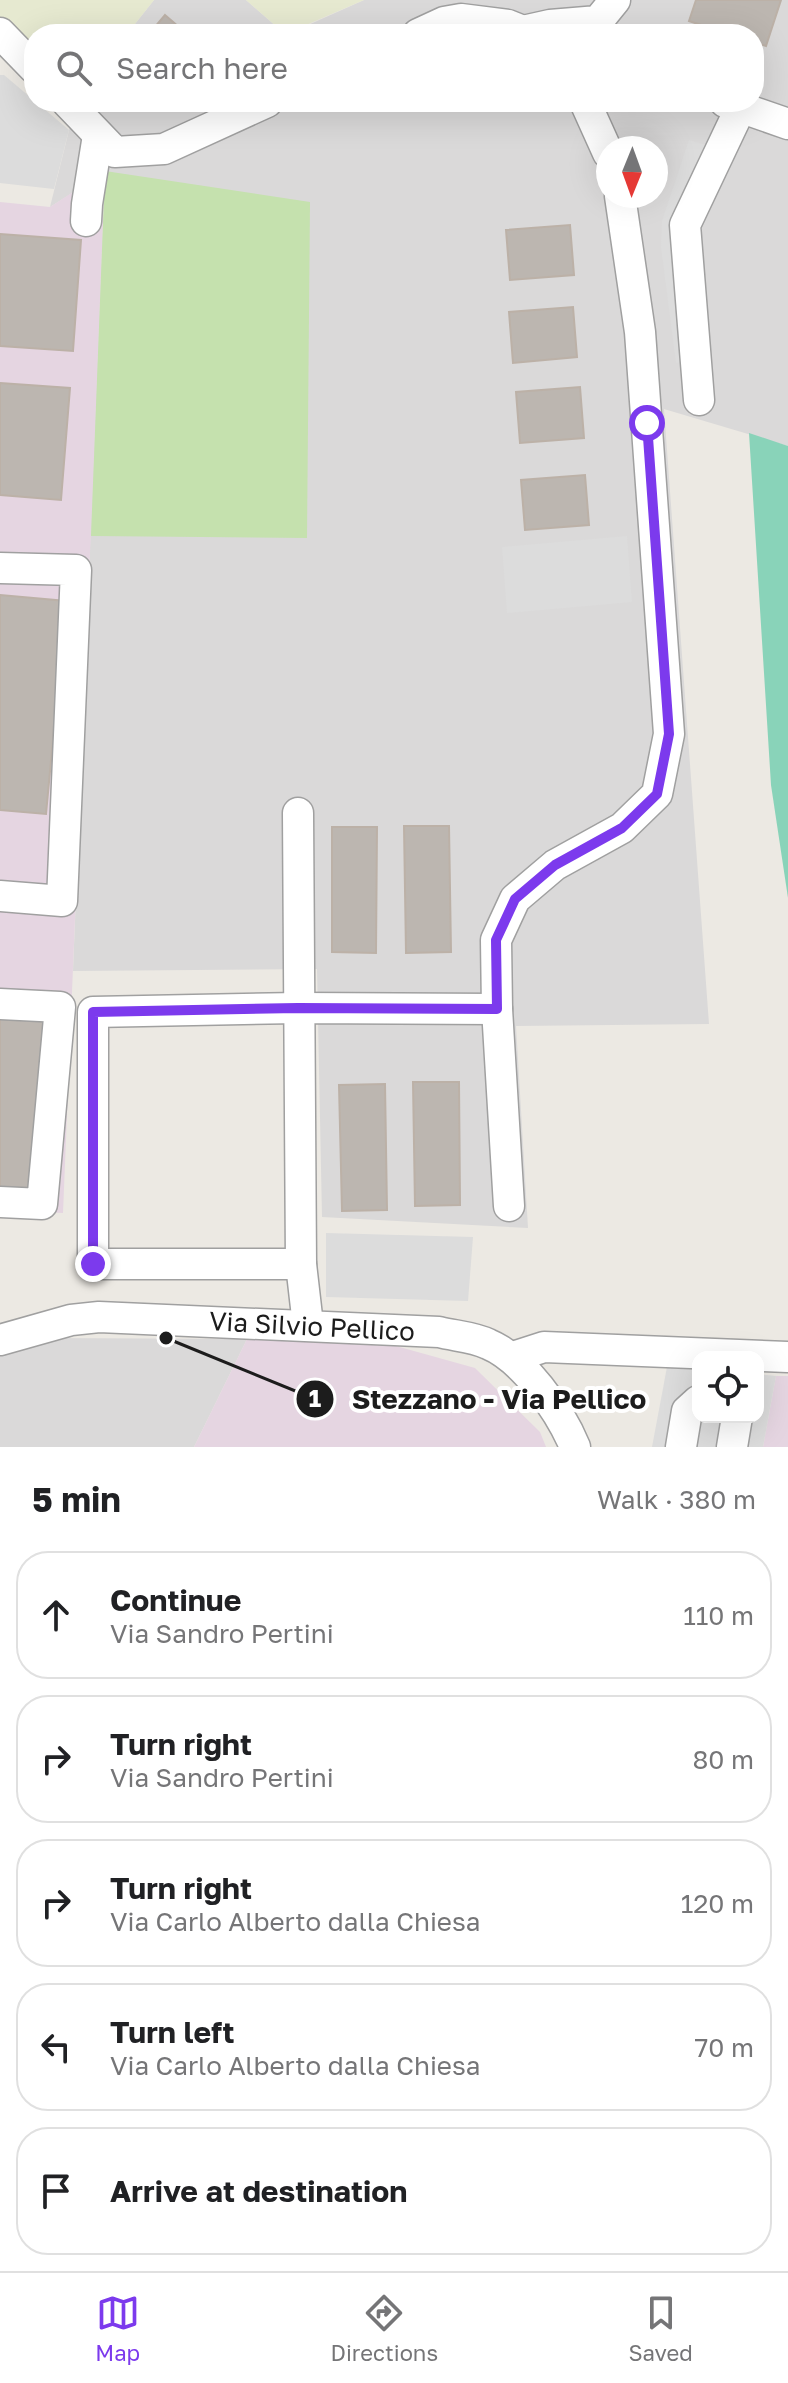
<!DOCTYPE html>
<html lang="en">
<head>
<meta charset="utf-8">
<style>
	body { margin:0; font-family:"Golos Text",sans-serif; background:#f2f2f2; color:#202124 }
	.controls { position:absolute; right:24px; bottom:24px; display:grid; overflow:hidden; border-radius:16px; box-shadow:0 8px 32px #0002 }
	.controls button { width:72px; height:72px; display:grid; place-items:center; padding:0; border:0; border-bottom:2px solid #e0e0e0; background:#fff; color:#202124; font:40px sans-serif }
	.compass { position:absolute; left:596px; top:136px; width:72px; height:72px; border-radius:50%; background:#fff; box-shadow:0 8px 32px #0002; rotate:181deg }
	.stop { position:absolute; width:24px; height:24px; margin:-18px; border:6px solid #7c3aed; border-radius:50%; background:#fff }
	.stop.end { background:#7c3aed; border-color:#fff; box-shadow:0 2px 8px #0008 }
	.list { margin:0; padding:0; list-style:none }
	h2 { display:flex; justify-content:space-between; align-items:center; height:104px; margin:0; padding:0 32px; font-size:34px }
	h2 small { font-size:26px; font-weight:400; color:#757577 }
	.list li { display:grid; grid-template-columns:52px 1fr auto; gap:24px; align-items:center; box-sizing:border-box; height:128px; margin:0 16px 16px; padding:0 16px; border:2px solid #e0e0e0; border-radius:32px }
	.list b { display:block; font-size:30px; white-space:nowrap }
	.list p { margin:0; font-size:26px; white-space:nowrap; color:#757577 }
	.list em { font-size:26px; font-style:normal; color:#757577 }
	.icon { flex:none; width:44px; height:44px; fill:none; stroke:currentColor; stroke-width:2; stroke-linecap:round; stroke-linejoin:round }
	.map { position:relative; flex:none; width:788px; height:1447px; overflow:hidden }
	.search { position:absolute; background:#fff; box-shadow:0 8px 32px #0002; left:24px; right:24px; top:24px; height:88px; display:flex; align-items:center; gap:20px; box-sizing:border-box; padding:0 28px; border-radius:32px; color:#757577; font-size:30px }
	.sheet { height:824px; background:#fff }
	nav { display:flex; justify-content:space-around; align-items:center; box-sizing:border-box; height:112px; border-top:2px solid #e0e0e0; background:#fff; font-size:22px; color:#757577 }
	nav a { display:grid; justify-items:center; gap:4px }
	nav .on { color:#7c3aed }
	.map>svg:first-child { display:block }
	.residential { fill:#dad9d9; fill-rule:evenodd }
	.industrial { fill:#e5d5e1 }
	.farmland { fill:#e6e9d0 }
	.grass { fill:#c5e1ae }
	.pitch { fill:#89d3b9 }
	.parking { fill:#dcdcdc }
	.building { fill:#bcb6b0; stroke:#bcb1a7; stroke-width:2 }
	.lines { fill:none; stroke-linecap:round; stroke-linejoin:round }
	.minor-casing { stroke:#a0a0a0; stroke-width:33 }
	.minor { stroke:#fff; stroke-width:30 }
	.route { stroke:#7c3aed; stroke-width:10 }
	.labels { text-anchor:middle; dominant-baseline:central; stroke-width:8; stroke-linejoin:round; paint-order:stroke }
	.street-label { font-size:26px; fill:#1c1c1c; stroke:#fff }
	.leader { fill:none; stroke:#1c1c1c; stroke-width:3 }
	.callout-dot { fill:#1c1c1c; stroke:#fff; stroke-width:3 }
	.mark-label { font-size:24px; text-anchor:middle; font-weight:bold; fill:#fff }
	.callout-label { font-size:28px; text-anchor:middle; font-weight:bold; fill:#1c1c1c; stroke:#fff; stroke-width:8; stroke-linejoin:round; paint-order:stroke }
</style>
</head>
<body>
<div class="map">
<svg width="788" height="1447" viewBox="0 0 788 1447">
	<rect width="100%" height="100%" fill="#ece9e3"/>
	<g class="residential">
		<polygon points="154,0 246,0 285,34 127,34"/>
		<path d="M364,0H788V446L664,409L709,1024L516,1026L528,1228L322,1217L317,969L73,971L105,172L50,207L76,102H754V34H288ZM608,148H656V196H608Z"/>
		<polygon points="50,1338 247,1339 194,1447 0,1447 0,1352"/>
	</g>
	<g class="industrial">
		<polygon points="105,171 91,536 83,668 80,796 63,1213 0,1210 0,202 50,207"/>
		<polygon points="247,1339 396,1346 475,1368 540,1432 546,1447 194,1447"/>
		<polygon points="776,1376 788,1376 788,1447 763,1447"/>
	</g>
	<g class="farmland">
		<polygon points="0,0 154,0 127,34 34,34 34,61 0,18"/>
		<polygon points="246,0 364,0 285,34"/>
	</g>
	<polygon class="grass" points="105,171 310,202 307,538 91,536"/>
	<polygon class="pitch" points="749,433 788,446 788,898 771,785"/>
	<g class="parking">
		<polygon points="0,75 4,75 69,130 54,189 0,183"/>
		<polygon points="689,140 722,150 685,225 695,360 676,363 661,247 662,221"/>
		<polygon points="627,536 632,602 507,613 502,547"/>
		<polygon points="326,1233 473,1237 468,1301 326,1297"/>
		<polygon points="667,1367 698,1369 698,1417 758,1417 758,1374 776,1376 763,1447 652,1447"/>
	</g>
	<g class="building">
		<polygon points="696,0 781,0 766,46 754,42 754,34 729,34 689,21"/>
		<polygon points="165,15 187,34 149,34"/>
		<polygon points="570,225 574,275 510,280 506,230"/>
		<polygon points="0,234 81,240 73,351 0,346"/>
		<polygon points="573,307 577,357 513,363 509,312"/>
		<polygon points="0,383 70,388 61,500 0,495"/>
		<polygon points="580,387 584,438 520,443 516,392"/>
		<polygon points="585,475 589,525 525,530 521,480"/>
		<polygon points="0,595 66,601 46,814 0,810"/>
		<polygon points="404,826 449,826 451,952 406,953"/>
		<polygon points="332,827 377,827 376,953 332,952"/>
		<polygon points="0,1005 52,1010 34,1195 0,1192"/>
		<polygon points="413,1082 459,1082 460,1205 415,1206"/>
		<polygon points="385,1084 387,1210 342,1211 339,1085"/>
	</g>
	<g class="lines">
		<g class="minor-casing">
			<g id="minor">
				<polyline points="0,33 34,68"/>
				<polyline points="418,34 444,22 461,19 508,25 523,31 550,25 598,21 615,0"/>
				<polyline points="67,102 115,152 164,149 267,102"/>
				<polyline points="585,102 608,153"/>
				<polyline points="725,102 788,124"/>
				<polyline points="86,221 87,204 98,135"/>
				<polyline points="699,400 685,225 741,107"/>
				<polyline points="0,568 76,570 62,901 0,896"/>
				<polyline points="298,813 301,1264 308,1325"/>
				<polyline points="0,1004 60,1007 42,1204 0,1202"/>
				<polyline points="509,1206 497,1009 496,940 515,899 555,865 622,828 657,794 669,734 640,332 620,196"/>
				<polyline points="301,1264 93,1264 93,1012 298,1008 497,1009"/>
				<path d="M0,1340L71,1320L99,1317L439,1332C455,1336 474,1337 488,1344C524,1359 560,1411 575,1447"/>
				<polyline points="513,1357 544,1347 788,1357"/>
				<polyline points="681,1447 687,1411 698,1401"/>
				<polyline points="732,1447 737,1417"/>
			</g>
		</g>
		<use href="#minor" class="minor"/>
	</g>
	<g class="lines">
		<polyline class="route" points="93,1264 93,1012 298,1008 497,1009 496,940 515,899 555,865 622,828 657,794 669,734 647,423"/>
	</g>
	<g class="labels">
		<g class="street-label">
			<text transform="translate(312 1326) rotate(3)">Via Silvio Pellico</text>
		</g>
	</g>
	<path class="leader" d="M166 1338L315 1399"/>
	<g class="callout-dot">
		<circle cx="166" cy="1338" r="8"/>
		<circle cx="315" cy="1399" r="20"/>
	</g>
	<g class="mark-label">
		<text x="315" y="1407">1</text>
	</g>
	<g class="callout-label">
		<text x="499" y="1409">Stezzano - Via Pellico</text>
	</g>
</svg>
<div class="controls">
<button><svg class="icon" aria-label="locate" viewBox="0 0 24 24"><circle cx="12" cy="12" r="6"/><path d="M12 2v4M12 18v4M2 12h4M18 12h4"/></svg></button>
</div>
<svg class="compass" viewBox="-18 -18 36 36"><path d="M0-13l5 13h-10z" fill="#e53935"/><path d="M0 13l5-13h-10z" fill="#757577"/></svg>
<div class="stop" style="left:647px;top:423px"></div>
<div class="stop end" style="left:93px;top:1264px"></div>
<div class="search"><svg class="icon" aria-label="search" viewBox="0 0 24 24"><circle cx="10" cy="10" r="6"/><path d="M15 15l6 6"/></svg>Search here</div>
</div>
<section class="sheet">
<h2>5 min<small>Walk · 380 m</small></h2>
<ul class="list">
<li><svg class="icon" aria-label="ahead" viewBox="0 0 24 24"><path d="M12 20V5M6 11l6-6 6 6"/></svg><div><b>Continue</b><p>Via Sandro Pertini</p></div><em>110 m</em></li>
<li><svg class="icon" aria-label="right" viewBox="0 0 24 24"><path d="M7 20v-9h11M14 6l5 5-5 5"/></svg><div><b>Turn right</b><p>Via Sandro Pertini</p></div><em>80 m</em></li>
<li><svg class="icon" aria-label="right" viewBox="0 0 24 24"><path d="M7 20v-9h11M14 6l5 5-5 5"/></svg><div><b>Turn right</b><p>Via Carlo Alberto dalla Chiesa</p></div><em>120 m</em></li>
<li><svg class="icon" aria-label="left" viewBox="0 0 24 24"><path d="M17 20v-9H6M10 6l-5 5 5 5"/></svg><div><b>Turn left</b><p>Via Carlo Alberto dalla Chiesa</p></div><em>70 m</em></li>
<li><svg class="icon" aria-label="arrive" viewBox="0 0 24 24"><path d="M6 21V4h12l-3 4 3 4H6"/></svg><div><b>Arrive at destination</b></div></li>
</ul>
</section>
<nav>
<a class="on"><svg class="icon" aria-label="map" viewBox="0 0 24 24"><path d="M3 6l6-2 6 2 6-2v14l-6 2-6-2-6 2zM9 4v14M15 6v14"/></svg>Map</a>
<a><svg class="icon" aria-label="directions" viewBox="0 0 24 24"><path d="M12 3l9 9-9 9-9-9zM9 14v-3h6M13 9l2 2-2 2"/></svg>Directions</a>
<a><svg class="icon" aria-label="saved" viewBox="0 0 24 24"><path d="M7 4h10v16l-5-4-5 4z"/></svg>Saved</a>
</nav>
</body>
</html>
